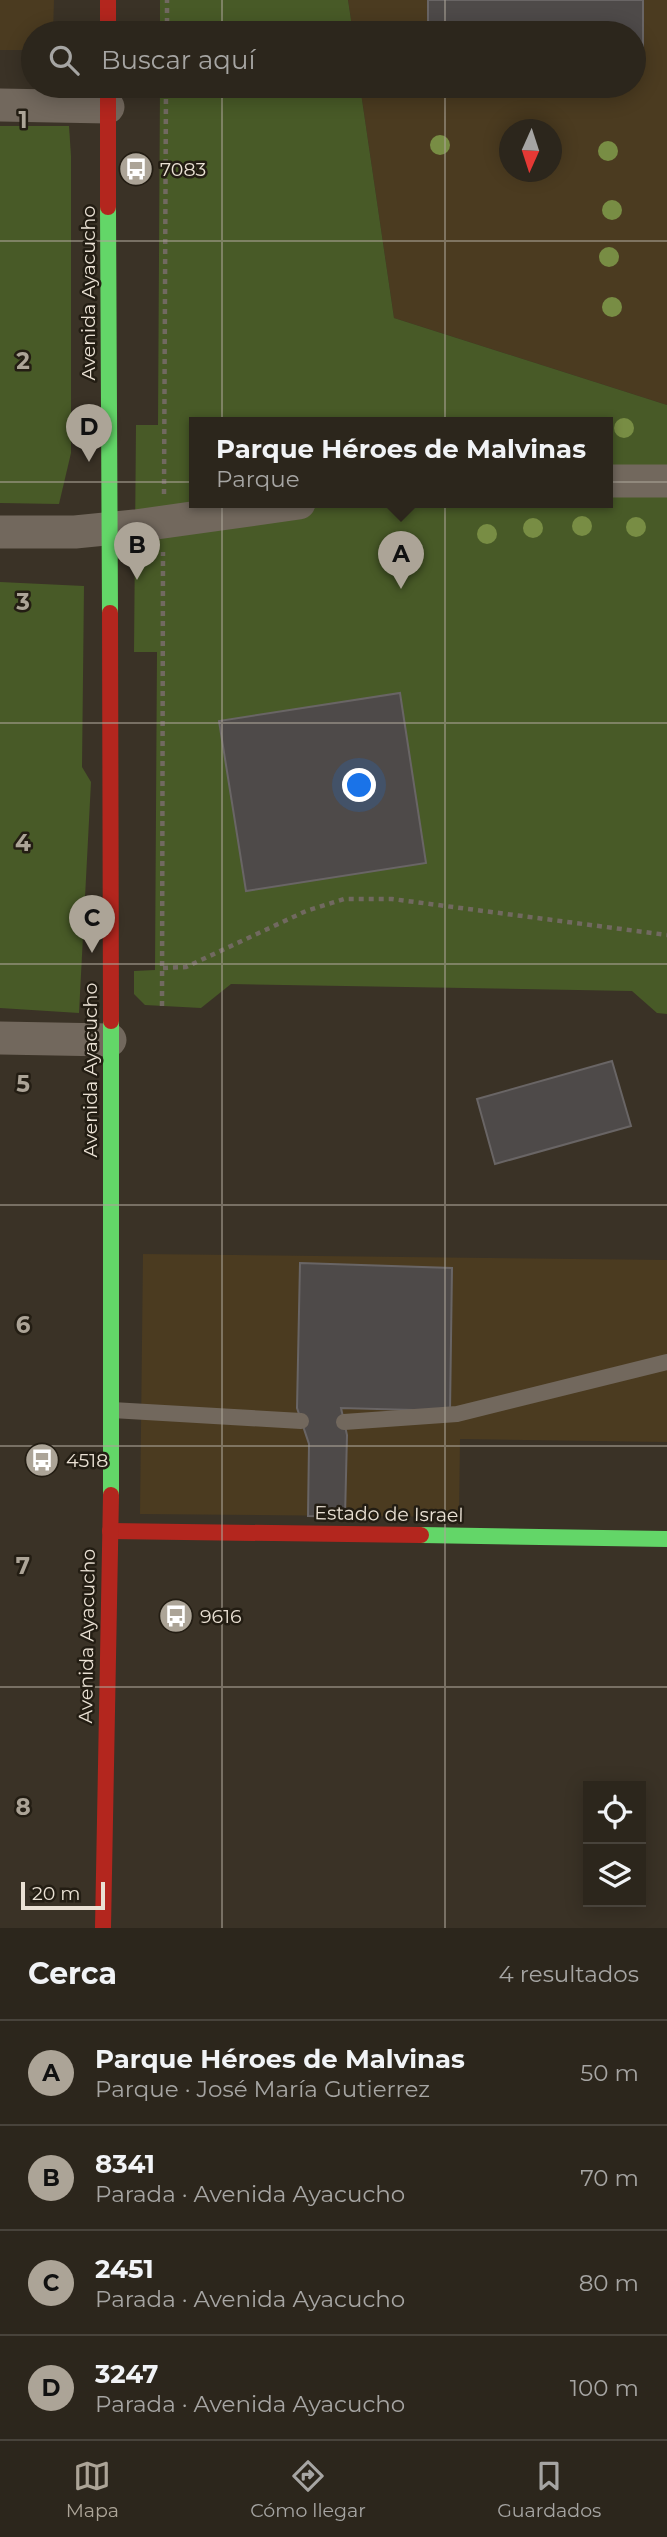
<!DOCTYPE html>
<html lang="es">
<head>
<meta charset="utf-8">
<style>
	body { margin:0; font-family:Montserrat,sans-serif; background:#383229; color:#f1f3f6 }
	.controls { position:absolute; right:21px; bottom:21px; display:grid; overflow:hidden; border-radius:0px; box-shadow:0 4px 18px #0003 }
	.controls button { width:63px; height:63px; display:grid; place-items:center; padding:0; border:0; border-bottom:2px solid #48433b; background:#2c261c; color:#f1f3f6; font:35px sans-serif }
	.compass { position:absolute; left:499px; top:119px; width:63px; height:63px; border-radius:50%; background:#2c261c; box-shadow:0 4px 18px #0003; rotate:183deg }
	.scale { position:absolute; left:21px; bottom:18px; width:84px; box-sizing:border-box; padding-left:7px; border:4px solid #eae1d4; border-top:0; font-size:19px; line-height:24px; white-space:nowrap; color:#eae1d4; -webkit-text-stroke:5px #231d13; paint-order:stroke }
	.you { position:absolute; left:360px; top:786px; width:24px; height:24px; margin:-18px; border:5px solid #fff; border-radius:50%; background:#1a73e8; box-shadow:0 0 0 10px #1a73e833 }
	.badge { display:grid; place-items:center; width:46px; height:46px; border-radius:50%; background:#aca497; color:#111; font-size:23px; font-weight:700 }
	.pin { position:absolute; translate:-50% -58px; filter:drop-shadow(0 2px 4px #0008) }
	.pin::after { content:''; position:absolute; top:37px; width:24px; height:21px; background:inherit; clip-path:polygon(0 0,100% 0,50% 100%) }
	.popup { position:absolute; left:189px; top:417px; width:424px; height:91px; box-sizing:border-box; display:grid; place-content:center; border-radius:0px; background:#2c261c; filter:drop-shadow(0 2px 5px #0005); font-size:23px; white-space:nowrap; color:#a6a5a3 }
	.popup b { font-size:26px; color:#f1f3f6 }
	.popup::after { content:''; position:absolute; left:50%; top:100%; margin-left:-14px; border:14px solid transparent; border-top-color:#2c261c }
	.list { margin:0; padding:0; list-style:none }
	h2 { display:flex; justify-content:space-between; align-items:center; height:91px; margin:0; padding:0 28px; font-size:30px }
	h2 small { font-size:23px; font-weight:400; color:#a6a5a3 }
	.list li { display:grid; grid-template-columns:46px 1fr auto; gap:21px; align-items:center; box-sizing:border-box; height:105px; padding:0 28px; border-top:2px solid #48433b }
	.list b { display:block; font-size:26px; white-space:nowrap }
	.list p { margin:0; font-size:23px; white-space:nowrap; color:#a6a5a3 }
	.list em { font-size:23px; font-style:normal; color:#a6a5a3 }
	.icon { flex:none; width:38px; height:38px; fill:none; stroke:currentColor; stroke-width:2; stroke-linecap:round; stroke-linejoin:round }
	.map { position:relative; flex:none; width:667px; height:1928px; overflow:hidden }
	.search { position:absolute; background:#2c261c; box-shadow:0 4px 18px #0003; left:21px; right:21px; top:21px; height:77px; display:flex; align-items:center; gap:18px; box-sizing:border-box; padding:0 24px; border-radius:38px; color:#a6a5a3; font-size:26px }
	.sheet { height:511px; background:#2c261c }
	nav { display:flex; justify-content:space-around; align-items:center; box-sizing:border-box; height:98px; border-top:2px solid #48433b; background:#2c261c; font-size:19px; color:#a6a5a3 }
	nav a { display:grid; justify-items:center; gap:4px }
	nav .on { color:#aca497 }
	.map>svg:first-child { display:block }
	.built { fill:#4b3b20; fill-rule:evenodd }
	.green { fill:#485a27; fill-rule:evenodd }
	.building { fill:#4e4a49; stroke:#696565; stroke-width:2 }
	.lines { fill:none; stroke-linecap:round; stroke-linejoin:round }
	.path { stroke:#716960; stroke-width:4.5; stroke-dasharray:5 5; stroke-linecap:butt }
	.lane { stroke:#72685d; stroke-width:16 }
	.street { stroke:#72685d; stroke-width:33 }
	.fast { stroke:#63d668; stroke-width:16 }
	.jam { stroke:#b3261e; stroke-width:16 }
	.tree { fill:#788d44 }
	.grid { fill:none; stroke:#aca497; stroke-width:2; stroke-opacity:0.55 }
	.labels { text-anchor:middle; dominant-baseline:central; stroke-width:5; stroke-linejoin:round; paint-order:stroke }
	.poi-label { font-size:19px; fill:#eae1d4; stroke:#231d13; text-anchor:start }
	.street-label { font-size:19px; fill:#eae1d4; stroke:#231d13 }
	.grid-label { font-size:23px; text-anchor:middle; font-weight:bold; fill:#aca497; stroke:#231d13; stroke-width:5; stroke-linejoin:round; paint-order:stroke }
</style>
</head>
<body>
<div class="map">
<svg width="667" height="1928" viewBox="0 0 667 1928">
	<rect width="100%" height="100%" fill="#3a3226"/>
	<g class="built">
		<polygon points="0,0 54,0 53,33 33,33 33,49 29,50 0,50"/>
		<path d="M348,0H667V405L394,318L360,86H634V33H353ZM510,130H552V172H510Z"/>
		<polygon points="143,1254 667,1260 667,1442 460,1439 459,1517 140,1514"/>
	</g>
	<g class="green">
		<polygon points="160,0 348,0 353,33 160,33"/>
		<path d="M160,86H360L394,318L667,405V1014L657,1013L632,991L231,984L201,1008L145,1005L134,994V971L155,970L157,652H134L136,425H158ZM194,423H608V503H194Z"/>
		<polygon points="0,126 69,126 71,156 71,453 59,504 0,503"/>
		<polygon points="0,582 84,586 82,767 91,782 79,1013 0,1008"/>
	</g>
	<g class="building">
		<polygon points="428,0 643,0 643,53 634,53 634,33 428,33"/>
		<polygon points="400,693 426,863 246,891 219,721"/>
		<polygon points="612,1061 631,1126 495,1164 477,1099"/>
		<polygon points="300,1263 452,1268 450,1411 341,1408 347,1435 345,1517 308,1516 309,1444 297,1408"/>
	</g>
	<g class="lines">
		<g class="path">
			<polyline points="167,33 167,0"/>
			<polyline points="164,494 166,86"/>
			<polyline points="163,968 186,967 306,911 344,899 392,899 667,935"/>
			<polyline points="162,1006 163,552"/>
		</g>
		<g class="lane">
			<polyline points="112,1410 301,1421"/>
			<polyline points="344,1422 457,1414 667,1362"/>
		</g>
		<g class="street">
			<polyline points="0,105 108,107"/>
			<polyline points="608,481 667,481"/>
			<polyline points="0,532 75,532 135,526 299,503"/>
			<polyline points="0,1038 110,1040"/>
		</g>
		<g class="fast">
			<polyline points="108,207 110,613"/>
			<polyline points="111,1495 111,1021"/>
			<polyline points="421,1535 667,1539"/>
		</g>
		<g class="jam">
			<polyline points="108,0 108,33"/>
			<polyline points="108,86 108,207"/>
			<polyline points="110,613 111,1021"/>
			<polyline points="110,1531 421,1535"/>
			<polyline points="103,1928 111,1495"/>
		</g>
	</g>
	<g class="tree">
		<circle cx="440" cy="145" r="10"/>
		<circle cx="608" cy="151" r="10"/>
		<circle cx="612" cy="210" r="10"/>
		<circle cx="609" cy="257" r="10"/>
		<circle cx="612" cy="307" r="10"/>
		<circle cx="624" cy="428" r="10"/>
		<circle cx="582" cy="526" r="10"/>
		<circle cx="636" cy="527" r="10"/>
		<circle cx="533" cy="528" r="10"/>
		<circle cx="487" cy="534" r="10"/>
	</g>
	<path class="grid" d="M222,0V33M445,0V33M222,86V1928M445,86V1928M0,241H667M0,482H667M0,723H667M0,964H667M0,1205H667M0,1446H667M0,1687H667"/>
	<defs>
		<g id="bus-disc" transform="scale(1.75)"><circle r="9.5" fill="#aca497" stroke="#231d13"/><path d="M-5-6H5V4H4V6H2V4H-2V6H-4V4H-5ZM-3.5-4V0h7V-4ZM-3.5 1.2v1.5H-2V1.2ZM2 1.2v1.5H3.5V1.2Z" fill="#fff"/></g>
	</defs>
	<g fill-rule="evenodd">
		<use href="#bus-disc" x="136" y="169"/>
		<use href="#bus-disc" x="42" y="1460"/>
		<use href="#bus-disc" x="176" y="1616"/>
	</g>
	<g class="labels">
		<g class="poi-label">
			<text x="160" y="169">7083</text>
			<text x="66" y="1460">4518</text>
			<text x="200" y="1616">9616</text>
		</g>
		<g class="street-label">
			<text transform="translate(88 293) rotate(-90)">Avenida Ayacucho</text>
			<text transform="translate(90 1070) rotate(-90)">Avenida Ayacucho</text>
			<text transform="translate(389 1514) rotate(1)">Estado de Israel</text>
			<text transform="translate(87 1636) rotate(-89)">Avenida Ayacucho</text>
		</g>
	</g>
	<g class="grid-label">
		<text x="23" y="128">1</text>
		<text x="23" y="369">2</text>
		<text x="23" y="610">3</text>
		<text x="23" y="851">4</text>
		<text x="23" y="1092">5</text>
		<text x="23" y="1333">6</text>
		<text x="23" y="1574">7</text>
		<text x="23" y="1815">8</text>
	</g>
</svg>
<div class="controls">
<button><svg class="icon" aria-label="locate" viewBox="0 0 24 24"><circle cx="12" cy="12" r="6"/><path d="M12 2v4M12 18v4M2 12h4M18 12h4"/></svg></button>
<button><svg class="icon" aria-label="layers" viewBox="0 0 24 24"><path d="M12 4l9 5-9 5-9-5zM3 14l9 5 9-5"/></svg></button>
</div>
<svg class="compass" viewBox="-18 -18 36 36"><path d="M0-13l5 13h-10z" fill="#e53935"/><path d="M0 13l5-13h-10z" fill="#a6a5a3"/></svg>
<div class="scale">20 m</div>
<div class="you"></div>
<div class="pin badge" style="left:401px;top:589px">A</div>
<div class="popup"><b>Parque Héroes de Malvinas</b>Parque</div>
<div class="pin badge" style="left:137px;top:580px">B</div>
<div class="pin badge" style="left:92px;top:953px">C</div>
<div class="pin badge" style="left:89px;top:462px">D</div>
<div class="search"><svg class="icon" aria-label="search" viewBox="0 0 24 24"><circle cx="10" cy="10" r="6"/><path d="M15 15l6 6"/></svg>Buscar aquí</div>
</div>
<section class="sheet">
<h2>Cerca<small>4 resultados</small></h2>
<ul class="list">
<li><span class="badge">A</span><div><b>Parque Héroes de Malvinas</b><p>Parque · José María Gutierrez</p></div><em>50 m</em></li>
<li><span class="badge">B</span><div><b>8341</b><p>Parada · Avenida Ayacucho</p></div><em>70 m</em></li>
<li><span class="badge">C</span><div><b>2451</b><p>Parada · Avenida Ayacucho</p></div><em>80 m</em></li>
<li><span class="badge">D</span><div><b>3247</b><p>Parada · Avenida Ayacucho</p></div><em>100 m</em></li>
</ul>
</section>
<nav>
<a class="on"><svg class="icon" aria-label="map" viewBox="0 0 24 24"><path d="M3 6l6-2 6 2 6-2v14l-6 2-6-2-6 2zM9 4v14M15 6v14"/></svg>Mapa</a>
<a><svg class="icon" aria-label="directions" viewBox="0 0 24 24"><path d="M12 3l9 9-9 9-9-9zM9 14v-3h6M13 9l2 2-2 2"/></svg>Cómo llegar</a>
<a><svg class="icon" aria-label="saved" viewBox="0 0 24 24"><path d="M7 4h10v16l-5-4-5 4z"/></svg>Guardados</a>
</nav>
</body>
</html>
